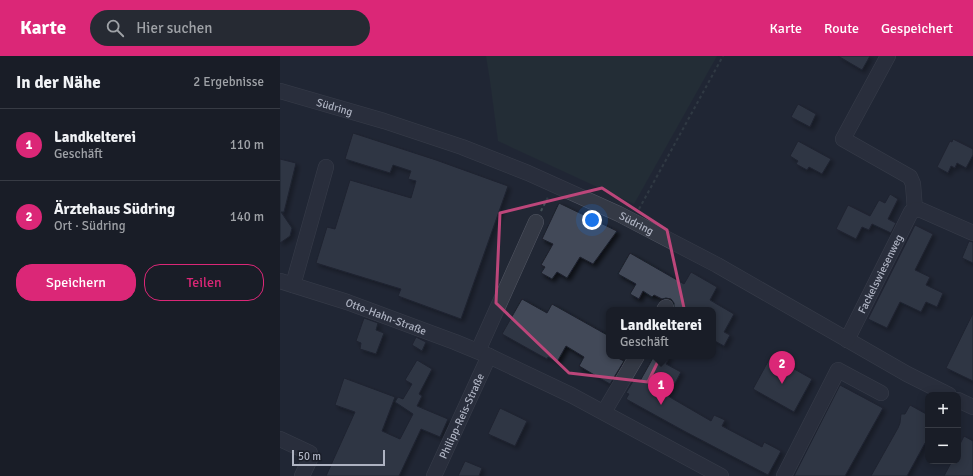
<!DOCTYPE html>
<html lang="de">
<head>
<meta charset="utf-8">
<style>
	body { margin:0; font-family:Signika,sans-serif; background:#262a33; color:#f1f3f6 }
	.controls { position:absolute; right:12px; bottom:12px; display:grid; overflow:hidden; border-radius:8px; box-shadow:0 2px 10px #0003 }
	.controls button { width:36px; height:36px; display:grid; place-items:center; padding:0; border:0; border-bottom:1px solid #373b44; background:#191d27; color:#f1f3f6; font:20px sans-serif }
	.scale { position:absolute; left:12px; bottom:10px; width:93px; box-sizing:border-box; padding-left:4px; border:2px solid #aeb3c2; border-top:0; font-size:11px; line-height:14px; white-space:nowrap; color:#aeb3c2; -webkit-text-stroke:3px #1a1e29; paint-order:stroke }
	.you { position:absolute; left:312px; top:164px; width:14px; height:14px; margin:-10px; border:3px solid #fff; border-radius:50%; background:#1a73e8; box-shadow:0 0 0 6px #1a73e833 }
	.badge { display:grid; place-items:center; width:26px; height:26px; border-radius:50%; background:#db2777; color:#fff; font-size:13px; font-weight:700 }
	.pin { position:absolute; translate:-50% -33px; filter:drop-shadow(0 1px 2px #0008) }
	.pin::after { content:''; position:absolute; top:21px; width:14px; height:12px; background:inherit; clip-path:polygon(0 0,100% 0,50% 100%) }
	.popup { position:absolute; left:326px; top:251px; width:110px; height:52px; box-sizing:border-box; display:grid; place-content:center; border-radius:8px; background:#191d27; filter:drop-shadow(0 1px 3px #0005); font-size:13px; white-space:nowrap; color:#9fa2a7 }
	.popup b { font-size:15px; color:#f1f3f6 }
	.popup::after { content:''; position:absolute; left:50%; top:100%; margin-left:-8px; border:8px solid transparent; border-top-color:#191d27 }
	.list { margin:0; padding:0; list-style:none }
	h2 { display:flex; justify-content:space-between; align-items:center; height:52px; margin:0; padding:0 16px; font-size:17px }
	h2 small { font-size:13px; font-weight:400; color:#9fa2a7 }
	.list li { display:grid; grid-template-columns:26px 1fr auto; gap:12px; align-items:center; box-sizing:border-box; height:72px; padding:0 16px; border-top:1px solid #373b44 }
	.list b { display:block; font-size:15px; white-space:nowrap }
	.list p { margin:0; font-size:13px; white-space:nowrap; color:#9fa2a7 }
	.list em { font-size:13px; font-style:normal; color:#9fa2a7 }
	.actions { display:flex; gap:8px; padding:12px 16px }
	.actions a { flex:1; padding:9px 0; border:1px solid #db2777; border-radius:16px; text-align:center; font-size:14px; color:#db2777 }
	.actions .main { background:#db2777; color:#fff }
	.icon { flex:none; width:22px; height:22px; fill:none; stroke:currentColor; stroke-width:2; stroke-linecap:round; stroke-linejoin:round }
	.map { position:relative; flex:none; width:693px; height:420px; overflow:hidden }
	header { display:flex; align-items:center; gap:24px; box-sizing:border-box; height:56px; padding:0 20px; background:#db2777; color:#fff }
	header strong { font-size:19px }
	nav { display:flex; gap:22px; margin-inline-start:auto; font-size:14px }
	.search { width:280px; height:36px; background:#262a33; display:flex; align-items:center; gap:10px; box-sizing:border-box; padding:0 14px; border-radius:22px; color:#9fa2a7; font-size:15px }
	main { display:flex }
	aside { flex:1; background:#191d27 }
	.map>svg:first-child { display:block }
	.green { fill:#263538 }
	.building { fill:#424959; stroke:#1c202b; filter:url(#shadow) }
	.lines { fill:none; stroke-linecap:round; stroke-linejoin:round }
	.minor-casing { stroke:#525663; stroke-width:16 }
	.path { stroke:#425055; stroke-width:2; stroke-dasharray:3 3; stroke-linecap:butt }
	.minor { stroke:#343945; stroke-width:15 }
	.marked { fill:none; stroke:#bc467a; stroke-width:3; stroke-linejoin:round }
	.labels { text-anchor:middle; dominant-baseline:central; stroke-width:3; stroke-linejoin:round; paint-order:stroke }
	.street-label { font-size:11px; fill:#aeb3c2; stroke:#1a1e29 }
</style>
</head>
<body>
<header>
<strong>Karte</strong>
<div class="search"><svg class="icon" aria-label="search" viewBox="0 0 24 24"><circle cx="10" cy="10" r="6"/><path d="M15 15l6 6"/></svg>Hier suchen</div>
<nav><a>Karte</a><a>Route</a><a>Gespeichert</a></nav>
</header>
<main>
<aside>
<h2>In der Nähe<small>2 Ergebnisse</small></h2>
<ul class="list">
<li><span class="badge">1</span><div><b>Landkelterei</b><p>Geschäft</p></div><em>110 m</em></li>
<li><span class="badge">2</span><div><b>Ärztehaus Südring</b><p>Ort · Südring</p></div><em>140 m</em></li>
</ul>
<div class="actions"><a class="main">Speichern</a><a>Teilen</a></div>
</aside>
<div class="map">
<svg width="693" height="420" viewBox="0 0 693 420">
	<defs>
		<filter id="shadow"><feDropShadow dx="3" dy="3" stdDeviation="2" flood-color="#0009"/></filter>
	</defs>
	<rect width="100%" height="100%" fill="#212734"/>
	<polygon class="green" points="206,0 437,0 354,148 218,85 210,25"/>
	<g class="building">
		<polygon points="558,0 590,0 582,14"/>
		<polygon points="518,48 536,58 530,71 511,61"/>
		<polygon points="73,77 156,104 228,130 181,263 118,240 121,233 36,207 47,171 55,173 70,124 131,142 136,125 128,123 131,115 113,109 110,117 65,103"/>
		<polygon points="673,83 693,93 693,99 686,112 677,107 675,112 671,110 668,117 657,111 670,85 672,86"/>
		<polygon points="518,85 551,103 542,118 529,111 527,114 516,108 518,105 510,100"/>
		<polygon points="0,103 16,107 4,156 1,156 12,172 10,180 0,187"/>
		<polygon points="610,138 618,143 608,163 616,167 611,177 592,168 589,174 582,171 576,183 556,173 568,149 590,160 599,144 605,147"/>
		<polygon points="279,147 337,175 313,208 300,201 287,222 277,216 272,223 261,217 265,211 261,209 273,188 262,183"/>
		<polygon points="635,169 653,178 635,214 650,221 646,229 663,237 657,251 646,246 641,256 620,246 607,272 588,263"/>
		<polygon points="689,185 693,186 693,207 682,202"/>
		<polygon points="350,197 404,228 411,216 437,231 430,244 454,258 444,276 450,279 444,290 433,284 433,254 396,254 394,253 394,247 391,243 386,242 382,243 374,239 372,241 363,235 359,243 350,238 356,228 338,218"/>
		<polygon points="242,243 267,257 272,248 329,280 329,300 334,300 344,305 330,328 299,310 304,301 286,290 277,306 268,301 267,303 256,297 222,278"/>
		<polygon points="693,257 693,325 666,312"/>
		<polygon points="84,262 98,267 96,274 104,277 96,298 80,293 81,287 76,285"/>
		<polygon points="136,281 146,286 142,295 132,289"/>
		<polygon points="374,300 390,300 386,308 401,316 388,340 431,365 434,359 445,364 442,370 482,391 484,386 501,395 488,419 404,375 346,343 349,338 346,337 355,322 360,325"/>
		<polygon points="491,300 532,323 514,356 473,333"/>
		<polygon points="137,304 152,313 139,338 142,340 137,350 168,363 160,381 141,373 119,420 46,420 75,356 55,349 64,322 115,341 102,375 120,383 133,358 115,346 118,341 123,343 132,328 125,324"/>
		<polygon points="560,329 603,352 565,420 514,420"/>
		<polygon points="630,349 648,359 648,389 645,387 627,420 591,420 618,372 620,367 621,358 625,358"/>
		<polygon points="220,352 247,365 235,390 208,378"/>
		<polygon points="684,380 693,385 693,420 664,420 672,405 678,405 678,392"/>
		<polygon points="185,405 202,412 199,420 178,420"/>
	</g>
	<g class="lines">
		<g class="minor-casing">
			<g id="minor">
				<polyline points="608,0 563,83 630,121 633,128 635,154"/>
				<path id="s1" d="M0,35L104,65L182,91L248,117L339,158L437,209L540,268L627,318L669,339"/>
				<path id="s2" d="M0,225L67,246L175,286L209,300L291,339L441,420"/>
				<polyline points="13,229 46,111"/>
				<polyline points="384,254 386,251"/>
				<path id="s3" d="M567,284L631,156L635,154H641L693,177"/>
				<polyline points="198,295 256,166"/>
				<polyline points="678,344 693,351"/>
				<polyline points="324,356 357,300"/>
				<polyline points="0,383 30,397 31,401 22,420"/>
				<path id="s4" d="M154,420L209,300"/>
				<polyline points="504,420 558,314 601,337"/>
			</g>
		</g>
		<g class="path">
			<polyline points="359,153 443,0"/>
			<polyline points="261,155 268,141"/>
		</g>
		<use href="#minor" class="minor"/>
	</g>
	<path d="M0 0H693V420H0ZM322,132L387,174L404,252L368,326L289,317L216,247L220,157Z" fill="#212734" fill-opacity=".55" fill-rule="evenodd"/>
	<path class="marked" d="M322,132L387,174L404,252L368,326L289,317L216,247L220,157Z"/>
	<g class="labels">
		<g class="street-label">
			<text stroke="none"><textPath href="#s1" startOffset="57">Südring</textPath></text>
			<text stroke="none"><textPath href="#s1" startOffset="381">Südring</textPath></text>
			<text stroke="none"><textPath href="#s3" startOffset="74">Fackelswiesenweg</textPath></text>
			<text stroke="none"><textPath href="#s2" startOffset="112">Otto-Hahn-Straße</textPath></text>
			<text stroke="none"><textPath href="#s4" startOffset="66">Philipp-Reis-Straße</textPath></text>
		</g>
	</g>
</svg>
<div class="controls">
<button>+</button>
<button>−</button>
</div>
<div class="scale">50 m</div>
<div class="you"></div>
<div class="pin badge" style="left:381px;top:349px">1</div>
<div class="popup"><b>Landkelterei</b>Geschäft</div>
<div class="pin badge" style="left:502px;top:328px">2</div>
</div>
</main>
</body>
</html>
